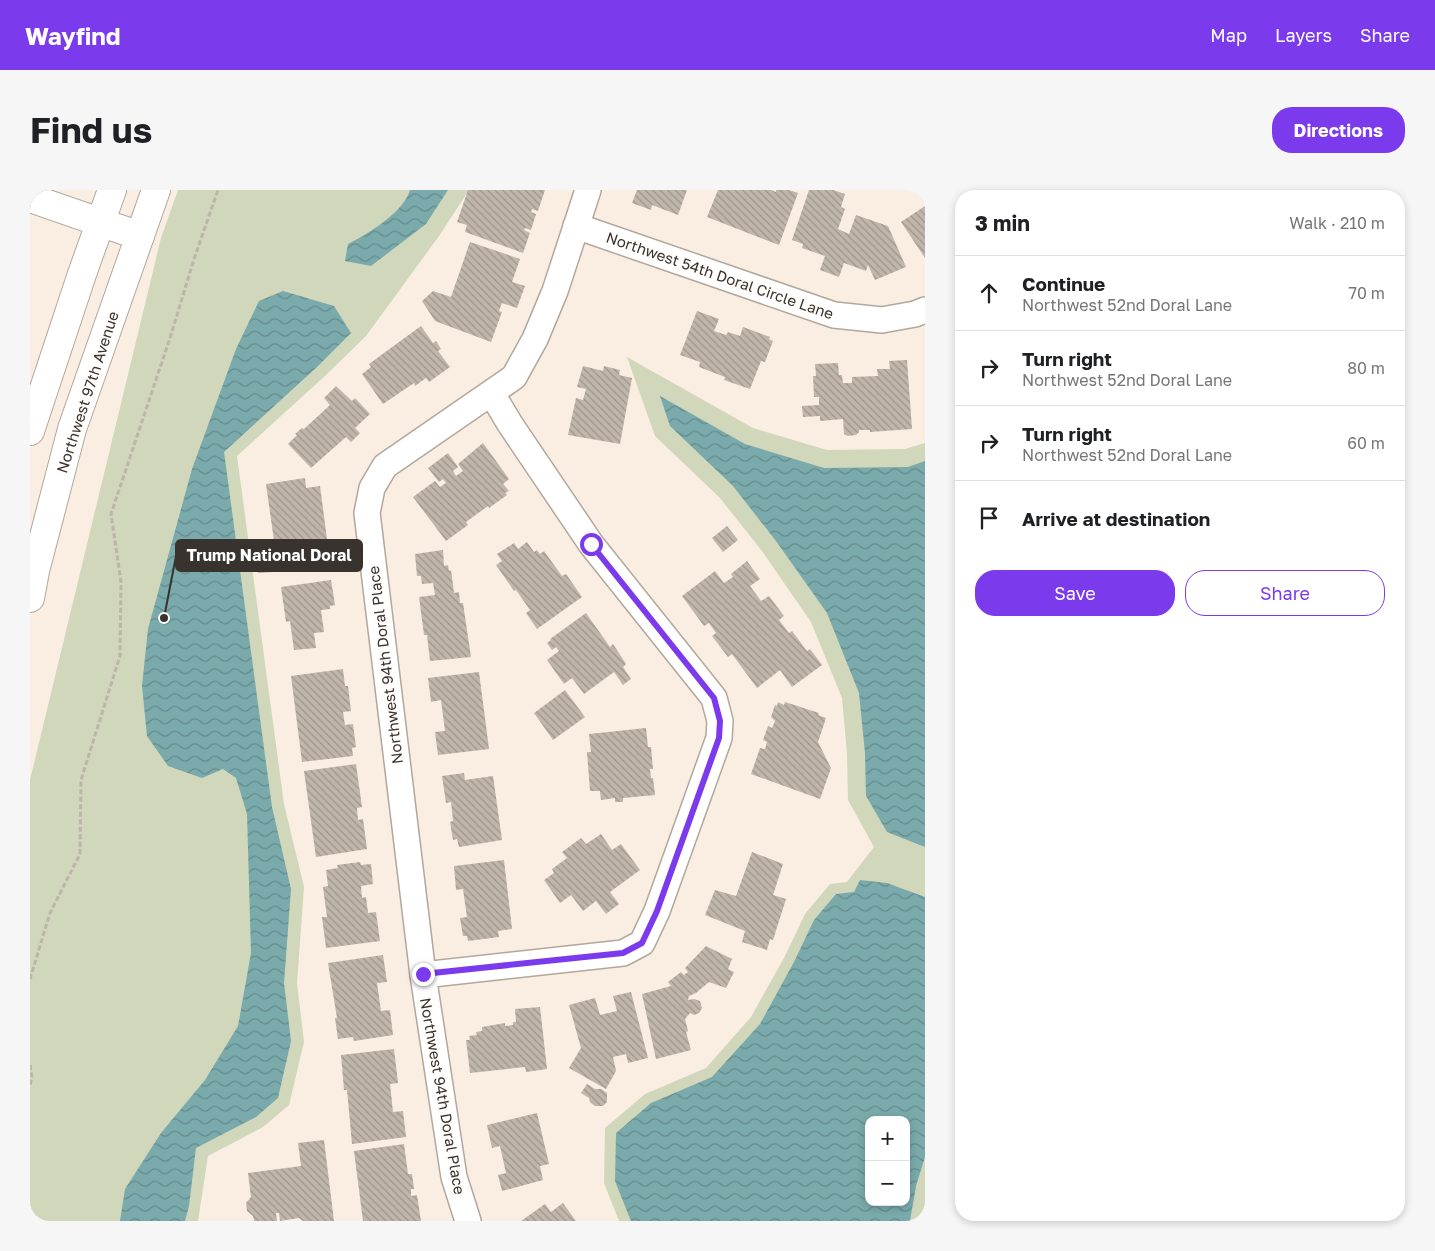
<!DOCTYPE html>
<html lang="en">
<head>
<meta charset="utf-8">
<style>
	body { margin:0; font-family:"Golos Text",sans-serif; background:#f6f6f6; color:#202124 }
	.controls { position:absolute; right:15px; bottom:15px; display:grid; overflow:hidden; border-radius:10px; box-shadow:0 2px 8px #0003 }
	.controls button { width:45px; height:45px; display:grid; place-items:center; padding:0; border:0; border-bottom:1px solid #e0e0e0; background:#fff; color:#202124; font:25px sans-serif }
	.stop { position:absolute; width:15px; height:15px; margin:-11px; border:4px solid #7c3aed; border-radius:50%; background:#fff }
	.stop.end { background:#7c3aed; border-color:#fff; box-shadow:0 1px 5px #0008 }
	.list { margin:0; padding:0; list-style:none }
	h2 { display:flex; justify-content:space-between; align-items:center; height:65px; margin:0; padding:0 20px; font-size:21px }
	h2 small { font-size:16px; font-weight:400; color:#757577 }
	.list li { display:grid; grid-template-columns:32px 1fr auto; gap:15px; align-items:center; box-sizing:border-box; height:75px; padding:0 20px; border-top:1px solid #e0e0e0 }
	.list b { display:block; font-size:19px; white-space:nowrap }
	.list p { margin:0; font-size:16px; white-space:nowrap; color:#757577 }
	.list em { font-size:16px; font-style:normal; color:#757577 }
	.actions { display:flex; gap:10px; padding:15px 20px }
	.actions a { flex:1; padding:11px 0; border:1px solid #7c3aed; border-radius:20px; text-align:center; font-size:18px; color:#7c3aed }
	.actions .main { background:#7c3aed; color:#fff }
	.icon { flex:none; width:28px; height:28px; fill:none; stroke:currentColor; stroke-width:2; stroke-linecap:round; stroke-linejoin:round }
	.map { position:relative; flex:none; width:895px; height:1031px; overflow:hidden; border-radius:20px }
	header { display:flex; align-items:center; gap:30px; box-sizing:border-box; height:70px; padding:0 25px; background:#7c3aed; color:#fff }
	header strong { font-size:24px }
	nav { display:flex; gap:28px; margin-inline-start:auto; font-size:18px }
	.intro { display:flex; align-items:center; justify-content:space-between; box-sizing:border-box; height:120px; padding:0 30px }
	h1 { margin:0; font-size:35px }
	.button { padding:12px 22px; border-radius:20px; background:#7c3aed; color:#fff; font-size:18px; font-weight:700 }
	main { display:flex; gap:30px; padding:0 30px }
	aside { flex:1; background:#fff; border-radius:20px; box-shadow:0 2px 8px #0003 }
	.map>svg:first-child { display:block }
	.green { fill:#d0d7ba; fill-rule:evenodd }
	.water { fill:url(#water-waves); fill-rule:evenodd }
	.building { fill:url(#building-back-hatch) }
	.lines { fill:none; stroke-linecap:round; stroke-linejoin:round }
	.street-casing { stroke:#b2a79c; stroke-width:28 }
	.secondary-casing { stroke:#b2a79c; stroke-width:30 }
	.path { stroke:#bdb4aa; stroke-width:3; stroke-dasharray:5 2.5; stroke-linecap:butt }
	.street { stroke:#fff; stroke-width:25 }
	.secondary { stroke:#fff; stroke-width:28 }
	.route { stroke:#7c3aed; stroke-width:6 }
	.labels { text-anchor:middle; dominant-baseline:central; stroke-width:5; stroke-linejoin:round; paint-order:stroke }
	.street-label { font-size:15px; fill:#38332f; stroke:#fffcfa }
	.leader { fill:none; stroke:#38332f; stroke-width:2 }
	.callout-dot { fill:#38332f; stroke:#fffcfa; stroke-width:2 }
	.callout { fill:#38332f; stroke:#38332f; stroke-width:2 }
	.callout-label { font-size:16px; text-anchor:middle; font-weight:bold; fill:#fff }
</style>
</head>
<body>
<header>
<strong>Wayfind</strong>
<nav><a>Map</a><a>Layers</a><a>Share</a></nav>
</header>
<div class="intro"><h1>Find us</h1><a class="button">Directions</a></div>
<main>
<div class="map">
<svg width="895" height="1031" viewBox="0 0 895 1031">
	<defs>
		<pattern id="water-waves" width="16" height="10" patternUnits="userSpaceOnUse" patternTransform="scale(1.25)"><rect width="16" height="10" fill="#7aaaab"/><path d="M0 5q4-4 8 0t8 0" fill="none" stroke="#658b8c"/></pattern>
		<pattern id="building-back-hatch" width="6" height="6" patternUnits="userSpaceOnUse" patternTransform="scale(1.25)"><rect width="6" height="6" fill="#c1b6aa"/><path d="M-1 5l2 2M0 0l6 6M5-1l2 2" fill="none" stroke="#9e958b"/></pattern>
	</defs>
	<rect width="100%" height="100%" fill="#f9eee1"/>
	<g class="green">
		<polygon points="148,0 439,0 409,46 336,146 295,186 207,266 254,614 274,697 267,793 274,852 259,915 233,937 178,966 168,1031 0,1031 0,590 131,48"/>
		<path d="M597,167L723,238L797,260L875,259L895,253V1031H589L574,993L575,938L615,904L676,878L721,827L754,768L775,724L800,694L817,692L844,657L818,610L817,563L812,508L781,432L732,361L690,308L625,246ZM839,930H876V1012H839Z"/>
	</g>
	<g class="water">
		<path d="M380,0H418L396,34L341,76L315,71L318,54C338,44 374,22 380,0Z"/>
		<polygon points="253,101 304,116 321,143 287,177 194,262 242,617 261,699 254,793 261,851 248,908 226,927 166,958 159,1016 155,1031 90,1031 95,999 131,943 175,890 208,836 221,763 217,624 206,588 193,579 172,588 138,576 117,546 112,496 118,439 162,279 206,159 229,111"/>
		<polygon points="630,206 715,254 794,278 878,277 895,271 895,657 857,642 836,606 835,563 829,503 797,423 746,351 703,296 640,236"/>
		<path d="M830,690L857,693L895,707V967L886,996L880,1031H601L585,991L586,943L621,913L682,887L730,834L764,772L784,730L806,704L824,702ZM839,930H876V1012H839Z"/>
	</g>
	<g class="building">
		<polygon points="438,0 515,0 508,21 502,19 501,22 506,24 501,40 495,38 494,40 500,43 493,63 435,42 437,35 427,32"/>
		<polygon points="607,0 657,0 648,25 622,15 621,20 602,13"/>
		<polygon points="688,0 741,0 746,2 746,0 759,0 768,3 749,55 677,27"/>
		<polygon points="779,0 803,0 815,4 811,17 815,19 808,39 819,44 826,25 858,36 876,77 845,90 838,75 836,81 814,73 809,87 790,80 795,66 772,58 773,54 762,50"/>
		<polygon points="895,16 895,68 871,32"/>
		<polygon points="440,52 490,69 482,92 495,96 487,118 472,113 469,121 472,122 461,152 405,131 392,111 403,101 421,107"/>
		<polygon points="667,121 689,129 684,141 696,145 698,142 710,146 713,137 740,147 739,149 743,151 735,172 731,171 720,199 694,190 695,187 669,177 670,172 650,165"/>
		<polygon points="391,136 403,153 406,151 411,159 408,161 420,177 399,192 396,188 385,196 384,193 353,214 332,184 341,177 339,174"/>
		<polygon points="877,170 882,239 840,242 840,240 829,240 829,242 826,245 818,246 814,244 813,229 790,231 790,226 773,227 772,216 789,215 789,207 784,207 783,186 786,186 785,174 808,173 809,185 812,185 813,193 822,193 822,187 848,186 847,179 860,179 859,171"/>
		<polygon points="553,176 573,181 574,176 590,180 589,185 602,188 590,254 538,245 546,208 553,210 556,199 547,197"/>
		<polygon points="306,196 322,211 325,208 340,224 325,238 330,243 321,252 316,247 281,278 258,254 267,245 265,244 272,238 274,239 300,215 294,208"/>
		<polygon points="453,253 479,289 473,294 479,301 475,303 477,305 459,318 458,316 436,332 438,335 416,351 383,307 405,291 410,297 416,293 413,289 409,292 398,278 418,263 428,277 423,281 426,286 433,281 428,274"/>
		<polygon points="275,288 276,298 290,296 300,372 248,379 236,294"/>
		<polygon points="697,336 708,350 693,362 682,348"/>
		<polygon points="497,352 504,362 507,360 510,364 514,361 532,386 536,384 552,407 507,439 496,423 500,420 486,400 484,401 466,375 472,371 467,364 484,353 488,359"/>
		<polygon points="236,354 237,368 243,368 244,382 228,383 226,355"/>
		<polygon points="413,360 414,376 418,375 419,381 421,380 424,403 429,402 430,413 433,413 441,467 400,471 397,445 394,445 389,407 405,405 403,393 392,394 391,386 387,386 385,364"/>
		<polygon points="717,371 730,389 720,396 731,411 739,406 754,426 749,430 759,443 762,441 777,461 780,459 792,475 762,497 750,480 727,498 702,464 698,467 682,446 686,443 679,433 674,436 652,406 685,381 694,393 703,387 701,384"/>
		<polygon points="301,390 305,415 300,416 300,419 291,420 294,442 284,443 286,458 264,460 260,431 256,432 251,397"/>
		<polygon points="556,423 580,457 583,454 596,474 593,477 601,489 593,495 584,482 554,504 542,488 534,494 517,470 529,461 526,457 522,460 517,453 521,450 520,449"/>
		<polygon points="313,479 315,496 318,496 321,521 313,522 315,535 323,534 326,557 322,558 323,566 272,572 261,486"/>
		<polygon points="449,482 459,559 408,565 405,542 415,541 411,510 401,512 398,488"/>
		<polygon points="535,500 555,527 523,550 504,523"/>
		<polygon points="748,512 754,515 755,512 789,523 788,525 796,528 788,552 801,578 790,609 721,584 730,558 735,559 737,552 733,550 738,536 742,538 745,531 741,527 745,515 747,516"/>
		<polygon points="616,538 618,557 621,557 623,579 620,579 621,588 623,588 625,605 593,608 593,612 585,612 585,608 571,610 570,601 560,601 557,562 561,562 559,544"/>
		<polygon points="326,574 332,617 327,618 328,630 333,629 337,659 286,667 274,581"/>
		<polygon points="434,583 435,590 463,586 472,650 429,657 427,649 423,650 420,632 423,631 421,612 416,613 412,586"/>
		<polygon points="571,644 582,660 591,654 610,680 580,702 589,714 576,724 566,711 553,721 541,705 530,713 514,690 524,683 522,679 537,668 532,662 551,648 556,654"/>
		<polygon points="722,662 753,674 743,705 756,709 743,750 740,749 737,760 712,752 715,741 675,725 685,700 706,706"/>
		<polygon points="474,670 482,739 468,741 469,747 438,751 437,746 433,746 430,728 437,727 433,699 426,700 424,676"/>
		<polygon points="330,672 331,675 341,674 343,694 331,696 332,708 336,707 338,723 346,722 350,751 296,758 292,727 297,727 293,697 298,696 296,680 308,678 307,675"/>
		<polygon points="676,756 702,769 698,779 704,782 696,798 679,792 666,803 659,806 658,810 664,809 670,811 672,818 669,823 664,825 660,823 655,829 658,841 656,842 661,860 626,869 612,804 641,796 638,792 651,782 654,785 658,782 655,778"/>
		<polygon points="353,765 357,792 347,793 351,821 360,820 363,845 324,851 323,847 308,849 305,828 307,828 298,773"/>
		<polygon points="601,802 618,868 598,873 596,864 583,867 586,881 576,899 539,878 551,858 539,815 565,808 570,825 587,821 583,806"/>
		<polygon points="510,817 517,879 496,882 495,877 440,883 436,850 440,850 439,846 447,845 446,842 452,841 452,837 475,833 475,836 483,835 483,832 486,832 485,819"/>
		<polygon points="364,859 368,893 360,894 363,922 373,921 376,947 322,954 317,900 314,900 311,865"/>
		<polygon points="557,894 565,899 571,899 577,903 577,912 573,916 565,916 560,912 559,908 551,903"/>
		<polygon points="507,923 519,974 510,976 513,990 472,1001 468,985 476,983 470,956 462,958 457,935"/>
		<polygon points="294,950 304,1031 273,1031 269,1028 250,1031 249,1023 246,1023 247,1031 224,1031 223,1026 217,1021 216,1013 221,1007 218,983 271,976 268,953"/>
		<polygon points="374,954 378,984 382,984 384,999 381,999 381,1006 387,1005 391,1031 333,1031 324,961"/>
		<polygon points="533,1013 546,1031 491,1031 515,1014 521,1022"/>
	</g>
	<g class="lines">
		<g class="street-casing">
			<g id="street">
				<polyline points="546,36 804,125 852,130 885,124 895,120"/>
				<polyline points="393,785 593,763 612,753 627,721 689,548 690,531 684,508 561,354 480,234 462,204"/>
				<polyline points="438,1031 424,987 393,785 337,323 342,298 355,276 484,187 505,149 525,101 558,0"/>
			</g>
		</g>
		<g class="secondary-casing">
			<g id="secondary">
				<polyline points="0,8 110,46"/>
				<polyline points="0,241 52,84 82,0"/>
				<polyline points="0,408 5,381 42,239 126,0"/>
			</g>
		</g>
		<g class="path">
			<polyline points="0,789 20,723 50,664 51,590 90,466 91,392 81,324 141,145 164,69 188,0"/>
			<polyline points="0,875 2,887 0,895"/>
		</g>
		<use href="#street" class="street"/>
		<use href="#secondary" class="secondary"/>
	</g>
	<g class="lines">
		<polyline class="route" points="393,784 593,763 612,753 627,721 689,548 690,531 684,508 561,354"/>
	</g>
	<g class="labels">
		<g class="street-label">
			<text transform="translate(690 85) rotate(19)">Northwest 54th Doral Circle Lane</text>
			<text transform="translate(57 202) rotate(-72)">Northwest 97th Avenue</text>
			<text transform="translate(355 475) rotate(-97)">Northwest 94th Doral Place</text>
			<text transform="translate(413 906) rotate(80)">Northwest 94th Doral Place</text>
		</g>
	</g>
	<path class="leader" d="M134 428L146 366"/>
	<circle class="callout-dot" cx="134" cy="428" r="5"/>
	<rect class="callout" x="146" y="350" width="186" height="31" rx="5"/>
	<g class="callout-label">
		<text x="239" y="371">Trump National Doral</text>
	</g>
</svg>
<div class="controls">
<button>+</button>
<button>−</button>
</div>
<div class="stop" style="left:561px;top:354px"></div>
<div class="stop end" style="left:393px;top:784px"></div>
</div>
<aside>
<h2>3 min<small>Walk · 210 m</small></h2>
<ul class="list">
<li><svg class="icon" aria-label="ahead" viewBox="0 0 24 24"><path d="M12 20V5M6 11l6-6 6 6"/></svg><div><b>Continue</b><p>Northwest 52nd Doral Lane</p></div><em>70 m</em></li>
<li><svg class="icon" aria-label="right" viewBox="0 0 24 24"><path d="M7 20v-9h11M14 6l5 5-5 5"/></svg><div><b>Turn right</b><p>Northwest 52nd Doral Lane</p></div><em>80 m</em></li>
<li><svg class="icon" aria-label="right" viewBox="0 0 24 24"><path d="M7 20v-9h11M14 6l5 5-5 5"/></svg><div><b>Turn right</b><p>Northwest 52nd Doral Lane</p></div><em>60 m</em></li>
<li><svg class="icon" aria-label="arrive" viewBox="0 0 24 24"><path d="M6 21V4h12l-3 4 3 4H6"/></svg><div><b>Arrive at destination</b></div></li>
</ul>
<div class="actions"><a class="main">Save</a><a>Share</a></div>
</aside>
</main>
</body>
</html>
